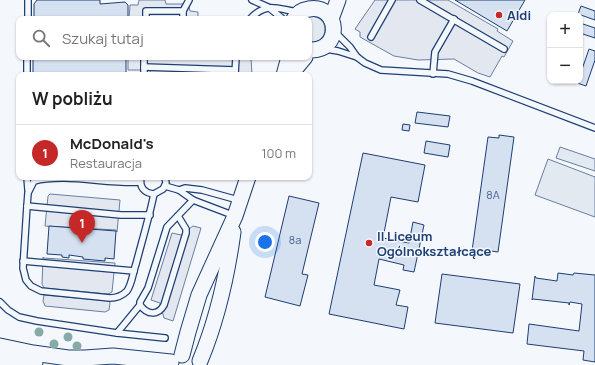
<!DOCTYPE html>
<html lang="pl">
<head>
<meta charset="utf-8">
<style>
	body { margin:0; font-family:Manrope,sans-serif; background:#f2f2f2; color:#222 }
	.controls { position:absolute; right:12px; top:12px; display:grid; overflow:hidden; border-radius:8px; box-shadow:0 1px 3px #0004 }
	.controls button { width:36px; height:36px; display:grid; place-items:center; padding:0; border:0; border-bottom:1px solid #e0e0e0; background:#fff; color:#222; font:20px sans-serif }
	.you { position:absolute; left:265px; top:242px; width:14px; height:14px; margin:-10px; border:3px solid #fff; border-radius:50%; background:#1a73e8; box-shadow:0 0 0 6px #1a73e833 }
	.badge { display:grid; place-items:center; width:26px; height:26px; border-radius:50%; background:#c62828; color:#fff; font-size:13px; font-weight:700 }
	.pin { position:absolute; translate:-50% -33px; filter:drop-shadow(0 1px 2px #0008) }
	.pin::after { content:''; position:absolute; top:21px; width:14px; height:12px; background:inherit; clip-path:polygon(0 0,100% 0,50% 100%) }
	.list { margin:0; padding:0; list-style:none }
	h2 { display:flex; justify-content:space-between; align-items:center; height:52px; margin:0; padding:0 16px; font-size:17px }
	h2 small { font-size:13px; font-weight:400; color:#767676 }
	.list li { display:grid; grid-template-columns:26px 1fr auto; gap:12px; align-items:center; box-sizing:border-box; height:56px; padding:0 16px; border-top:1px solid #e0e0e0 }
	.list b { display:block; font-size:15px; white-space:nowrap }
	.list p { margin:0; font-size:13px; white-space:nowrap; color:#767676 }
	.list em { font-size:13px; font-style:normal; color:#767676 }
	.icon { flex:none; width:22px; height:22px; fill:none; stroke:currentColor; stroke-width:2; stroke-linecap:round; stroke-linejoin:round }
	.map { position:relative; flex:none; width:595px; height:365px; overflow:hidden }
	.search { position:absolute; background:#fff; box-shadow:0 1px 3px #0004; left:16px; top:16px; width:296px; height:44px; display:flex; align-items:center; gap:10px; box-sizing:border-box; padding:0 14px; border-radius:8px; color:#767676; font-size:15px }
	.panel { position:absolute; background:#fff; box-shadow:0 1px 3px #0004; left:16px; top:72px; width:296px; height:108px; border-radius:8px }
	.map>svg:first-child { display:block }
	.green { fill:#e3e9f0; stroke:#687fa3 }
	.parking { fill:#e3e8f0; stroke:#687fa3 }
	.building { fill:#d5e0f0; stroke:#1d3f73 }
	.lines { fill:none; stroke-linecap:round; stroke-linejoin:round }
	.lane-casing { stroke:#1d3f73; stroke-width:8 }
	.secondary-casing { stroke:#1d3f73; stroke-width:17 }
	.lane { stroke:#f4f7fb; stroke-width:5.5 }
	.secondary { stroke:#f4f7fb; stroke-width:15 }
	.tree { fill:#86aba6 }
	.poi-dot { fill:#c62828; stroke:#f4f7fb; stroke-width:1.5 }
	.labels { text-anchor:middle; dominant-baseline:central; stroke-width:3; stroke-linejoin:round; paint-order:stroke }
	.number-label { font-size:11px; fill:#4b6792 }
	.poi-label { font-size:13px; font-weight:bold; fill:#1d3f73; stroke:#f4f7fb; text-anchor:start }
</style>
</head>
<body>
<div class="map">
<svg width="595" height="365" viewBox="0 0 595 365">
	<rect width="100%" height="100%" fill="#f4f7fb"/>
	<g class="green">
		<path d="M310,16C331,16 329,45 309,42V19H304Z"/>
		<polygon points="560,147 595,159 595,171 556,158"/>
		<polygon points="548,159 595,177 595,217 535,195"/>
	</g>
	<g class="parking">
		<polygon points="139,0 165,0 166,4 184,4 189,7 190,11 198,12 198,19 129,19 130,5 138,5"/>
		<polygon points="375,0 448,0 498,29 497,31 513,41 504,57 502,56 490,77 478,73 454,59 418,60 394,56 360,37 360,32 355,29"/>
		<polygon points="128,57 251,57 252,75 150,75 150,70 128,70"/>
		<polygon points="50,194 120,200 117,232 116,230 45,226 48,196"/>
		<polygon points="193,226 201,228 173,321 164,318 160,303 151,300 172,233 181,235"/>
		<polygon points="43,257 44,258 115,263 112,292 108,294 44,288 42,284"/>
		<polygon points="44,295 109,301 110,303 109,310 105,312 45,306 43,301"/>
	</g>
	<g class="building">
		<polygon points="37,0 100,0 100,4 125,2 128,5 128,19 34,19 34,4"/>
		<polygon points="455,0 525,0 507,31"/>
		<polygon points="581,6 595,11 595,20 578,14"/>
		<polygon points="580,23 595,28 595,38 580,33"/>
		<polygon points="589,49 595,51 595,60 586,86 577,83 578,81 580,81 580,75"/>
		<polygon points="33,57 126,57 126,73 128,74 128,75 33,75"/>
		<polygon points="417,112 450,116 448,127 415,123"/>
		<polygon points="403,124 410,125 409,131 402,130"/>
		<polygon points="499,135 514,137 498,252 484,250 483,252 472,251 488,137 499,138"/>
		<polygon points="426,141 450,145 448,157 424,153"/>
		<polygon points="363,153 425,165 418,202 391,197 383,238 409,243 413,222 424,225 414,272 403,270 404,265 379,259 374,285 400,290 396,305 408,307 404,329 329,314"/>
		<polygon points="289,196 319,203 302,274 308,275 300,306 265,297"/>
		<polygon points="49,226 116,231 114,259 105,258 105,261 83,259 83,257 69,255 69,258 62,257 62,255 47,254"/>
		<polygon points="558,273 573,275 574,273 595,275 595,362 583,360 584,351 527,344 529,324 579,331 582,304 570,302 569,305 569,303 533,299 532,300 535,276 536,278 557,281"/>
		<polygon points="442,274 520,284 513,333 435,323"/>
	</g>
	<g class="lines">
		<g class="lane-casing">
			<g id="lane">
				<polyline points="252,0 268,7 283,19"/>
				<polyline points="420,0 504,49"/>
				<polyline points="183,11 189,0"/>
				<polyline points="28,19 28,0"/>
				<polyline points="146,19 146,11 183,11 183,19"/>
				<path d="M250,19C267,1 277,9 298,12"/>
				<polyline points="336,33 350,47 357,57 365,63 381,70 448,74 472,81 595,128"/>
				<polyline points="371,37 392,0"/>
				<polyline points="326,49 338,51 357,57"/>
				<polyline points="144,67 235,70"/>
				<polyline points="433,74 435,52 454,19"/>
				<polyline points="27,75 27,57"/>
				<polyline points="144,75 144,57"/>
				<polyline points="235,75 236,57"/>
				<polyline points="27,177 28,190"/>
				<path d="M141,177C139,187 144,193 154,194L163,189L166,183L165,177"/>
				<path d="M140,182C106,184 66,173 34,181L28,193L27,206L23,268L26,280L31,286L41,291L110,298C116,298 122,296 127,291C132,284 133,272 136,264C142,241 149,218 154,194"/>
				<polyline points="165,186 179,190 185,188 202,190 238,200"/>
				<polyline points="179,190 193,200 235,216"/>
				<polyline points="27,206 121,215 150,215"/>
				<polyline points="23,261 134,271"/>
				<polyline points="0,302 8,310 19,317 37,321 117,333 165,338"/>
				<path d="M140,305C147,315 158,316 164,305L186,233V229L178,216"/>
				<polyline points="117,333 140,305 140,302 148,288 167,227 193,200"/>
			</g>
		</g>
		<g class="secondary-casing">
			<g id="secondary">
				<path d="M294,19C297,13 303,10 309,9C340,4 343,52 309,50"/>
				<polyline points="331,19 338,0"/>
				<polyline points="284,75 289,57"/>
				<polyline points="290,75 305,57"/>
				<polyline points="0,346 33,353 68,358 85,358 113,356 171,362"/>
				<polyline points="182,355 188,332 199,295 235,216 248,177"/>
				<polyline points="0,359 35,362"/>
				<path d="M200,361C217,320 227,276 233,232"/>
			</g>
		</g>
		<use href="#lane" class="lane"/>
		<use href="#secondary" class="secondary"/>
	</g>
	<g class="tree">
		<circle cx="39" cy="332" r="4.5"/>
		<circle cx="68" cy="337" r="4.5"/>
		<circle cx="54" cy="344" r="4.5"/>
		<circle cx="77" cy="346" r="4.5"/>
	</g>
	<g class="poi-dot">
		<circle cx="499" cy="15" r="4"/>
		<circle cx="369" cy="243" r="4"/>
	</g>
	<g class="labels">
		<g class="number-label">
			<text x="493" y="194">8A</text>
			<text x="295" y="239">8a</text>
		</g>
		<g class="poi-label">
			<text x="507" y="15">Aldi</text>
			<text x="377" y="236">II Liceum<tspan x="377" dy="15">Ogólnokształcące</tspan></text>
		</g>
	</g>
</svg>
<div class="controls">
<button>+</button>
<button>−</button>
</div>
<div class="you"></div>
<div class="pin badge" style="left:82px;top:243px">1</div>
<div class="search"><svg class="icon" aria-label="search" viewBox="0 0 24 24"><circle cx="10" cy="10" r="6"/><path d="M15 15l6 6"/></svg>Szukaj tutaj</div>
<section class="panel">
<h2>W pobliżu<small></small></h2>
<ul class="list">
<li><span class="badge">1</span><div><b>McDonald's</b><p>Restauracja</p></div><em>100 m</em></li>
</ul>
</section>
</div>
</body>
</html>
